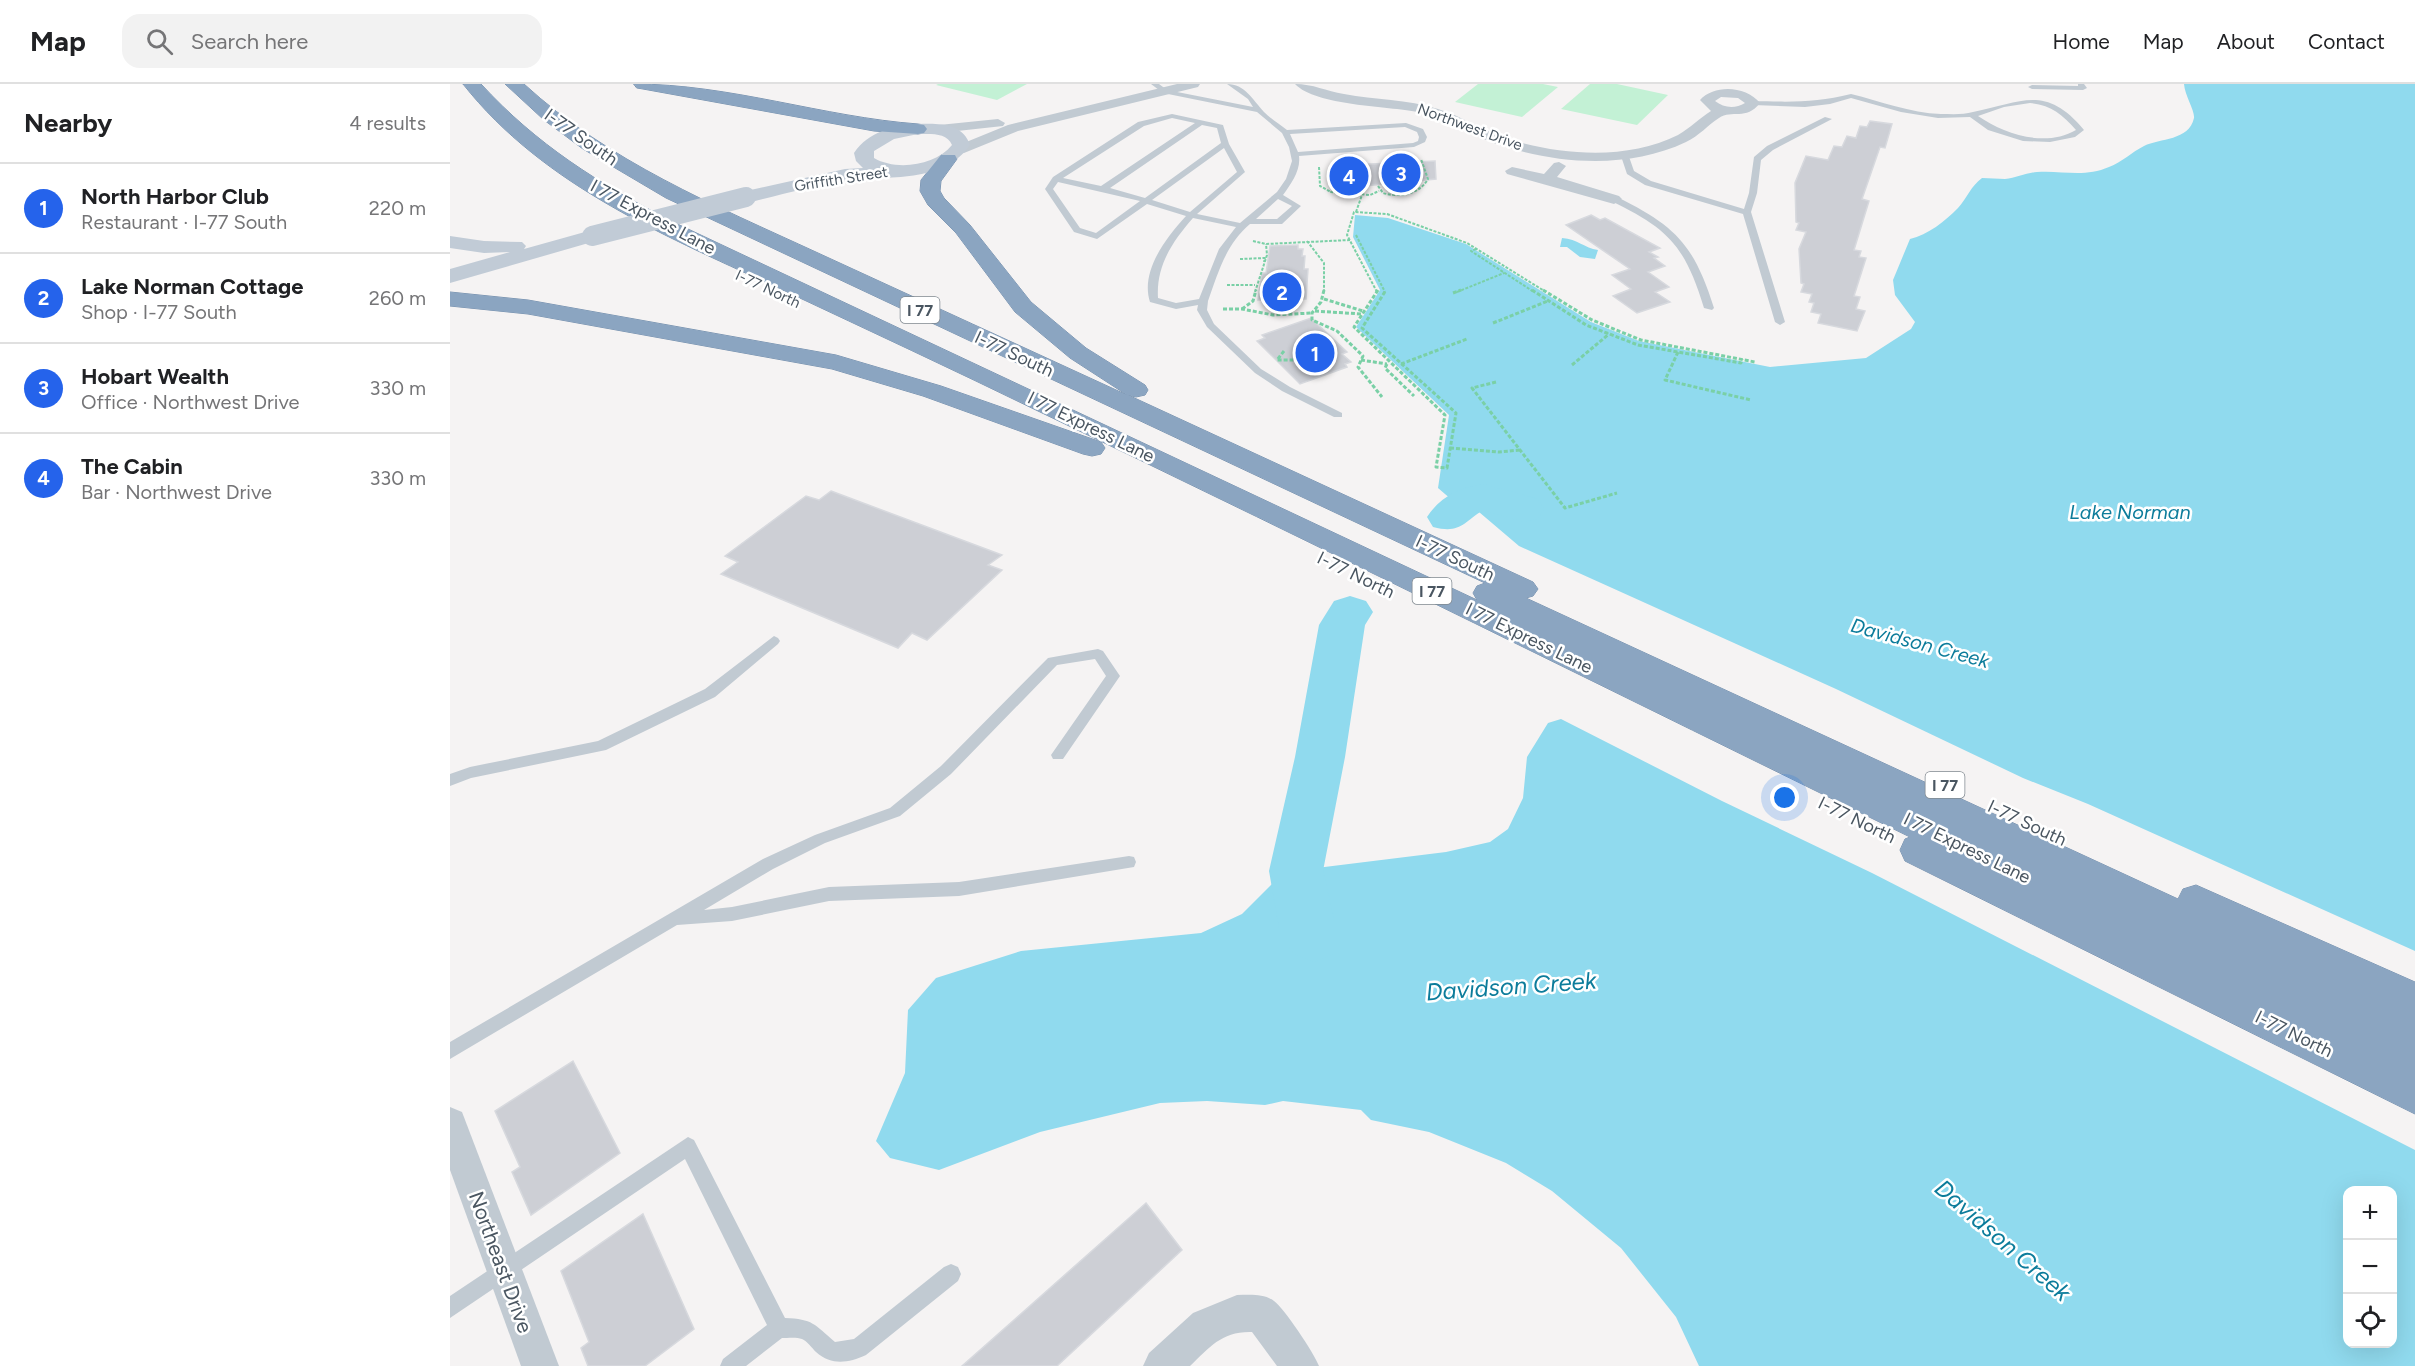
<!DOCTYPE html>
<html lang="en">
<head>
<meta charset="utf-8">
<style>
	body { margin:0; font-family:Figtree,sans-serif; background:#f2f2f2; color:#202124 }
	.controls { position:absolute; right:18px; bottom:18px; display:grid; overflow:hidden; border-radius:12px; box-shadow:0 6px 24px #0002 }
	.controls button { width:54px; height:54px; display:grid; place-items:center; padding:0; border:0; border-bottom:2px solid #e0e0e0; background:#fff; color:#202124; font:30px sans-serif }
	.you { position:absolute; left:1335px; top:714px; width:21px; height:21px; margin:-15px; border:4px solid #fff; border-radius:50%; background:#1a73e8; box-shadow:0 0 0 9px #1a73e833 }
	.badge { display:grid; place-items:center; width:39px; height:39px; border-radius:50%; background:#2563eb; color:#fff; font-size:20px; font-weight:700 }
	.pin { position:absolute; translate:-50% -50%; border:3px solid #fff; box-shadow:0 2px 6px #0006 }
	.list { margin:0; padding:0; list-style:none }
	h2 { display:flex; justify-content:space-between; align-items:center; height:78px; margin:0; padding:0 24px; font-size:26px }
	h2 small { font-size:20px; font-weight:400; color:#757577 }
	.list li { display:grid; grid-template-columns:39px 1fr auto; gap:18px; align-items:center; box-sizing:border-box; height:90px; padding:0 24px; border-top:2px solid #e0e0e0 }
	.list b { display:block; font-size:22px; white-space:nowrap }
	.list p { margin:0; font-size:20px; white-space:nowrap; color:#757577 }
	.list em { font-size:20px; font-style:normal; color:#757577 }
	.icon { flex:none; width:33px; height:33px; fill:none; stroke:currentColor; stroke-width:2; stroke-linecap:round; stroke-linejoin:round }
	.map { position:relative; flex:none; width:1965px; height:1282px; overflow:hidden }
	header { display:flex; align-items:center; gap:36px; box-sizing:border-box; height:84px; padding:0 30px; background:#fff; border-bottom:2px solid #e0e0e0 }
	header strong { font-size:28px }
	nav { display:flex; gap:33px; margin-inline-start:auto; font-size:21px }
	.search { width:420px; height:54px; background:#f2f2f2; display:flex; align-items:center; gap:15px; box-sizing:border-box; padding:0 21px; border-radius:18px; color:#757577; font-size:22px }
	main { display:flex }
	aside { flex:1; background:#fff }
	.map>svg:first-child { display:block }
	.green { fill:#c3f1d5 }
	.water { fill:#90daee; fill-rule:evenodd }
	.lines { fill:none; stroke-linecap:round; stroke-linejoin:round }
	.river { fill:#90daee; fill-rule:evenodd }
	.building { fill:#cdcfd5; stroke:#d7d9de; stroke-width:1.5 }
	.highway-casing { stroke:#7690ad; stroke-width:1 }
	.path-far1 { stroke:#7ad0a6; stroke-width:2; stroke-dasharray:3 1.5; stroke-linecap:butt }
	.path { stroke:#7ad0a6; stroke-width:3; stroke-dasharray:4 2; stroke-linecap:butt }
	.lane { fill:#c1cad2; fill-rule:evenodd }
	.street { fill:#c1cad2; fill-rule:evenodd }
	.secondary { fill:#c1cbd6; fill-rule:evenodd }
	.highway { fill:#8ba5c1; fill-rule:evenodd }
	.secondary-bridge { stroke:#c1cbd6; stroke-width:20 }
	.labels { text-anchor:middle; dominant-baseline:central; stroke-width:5; stroke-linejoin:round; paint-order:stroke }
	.far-street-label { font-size:15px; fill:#4a5661; stroke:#fff }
	.shield { fill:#fff; stroke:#808990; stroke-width:1.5 }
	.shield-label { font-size:16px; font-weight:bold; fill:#4a5661 }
	.street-label { font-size:18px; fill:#4a5661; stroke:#fff }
	.water-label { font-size:20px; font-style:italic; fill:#0c7c9b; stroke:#fff }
	.near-street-label { font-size:21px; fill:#4a5661; stroke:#fff }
	.near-water-label { font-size:24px; font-style:italic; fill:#0c7c9b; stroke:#fff }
</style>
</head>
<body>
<header>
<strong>Map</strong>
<div class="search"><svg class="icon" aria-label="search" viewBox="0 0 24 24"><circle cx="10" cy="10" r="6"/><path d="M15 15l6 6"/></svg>Search here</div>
<nav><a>Home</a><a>Map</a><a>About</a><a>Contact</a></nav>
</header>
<main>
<aside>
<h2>Nearby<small>4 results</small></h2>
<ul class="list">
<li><span class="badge">1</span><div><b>North Harbor Club</b><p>Restaurant · I-77 South</p></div><em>220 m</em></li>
<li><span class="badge">2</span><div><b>Lake Norman Cottage</b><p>Shop · I-77 South</p></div><em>260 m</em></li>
<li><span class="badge">3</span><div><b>Hobart Wealth</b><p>Office · Northwest Drive</p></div><em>330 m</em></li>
<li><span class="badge">4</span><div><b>The Cabin</b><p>Bar · Northwest Drive</p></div><em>330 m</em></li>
</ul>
</aside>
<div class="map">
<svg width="1965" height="1282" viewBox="0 0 1965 1282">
	<rect width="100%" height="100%" fill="#f5f3f3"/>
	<g class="green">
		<polygon points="488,0 577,0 547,16 486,1"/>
		<polygon points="1028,0 1093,0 1108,3 1072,33 1005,18"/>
		<polygon points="1140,0 1167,0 1218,11 1187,41 1111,25"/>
	</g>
	<g class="water">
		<path d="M1734,0H1965V867L1638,720L1573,694L1386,605L1069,462L1029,428L1009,422L988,404L999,331L906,243L930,206L903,153L905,131L938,134L1016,160L1141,238L1189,257L1320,283L1416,274L1461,245L1465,238L1445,211L1443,196L1460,155C1478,151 1495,137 1508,124C1517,114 1521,102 1532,94C1540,94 1548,95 1555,95C1566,94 1576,89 1587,88C1611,86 1634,94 1659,83C1672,78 1682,68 1694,62C1710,54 1739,57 1744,34C1745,27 1735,12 1734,0Z"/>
		<path d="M1112,154C1128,155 1134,164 1148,166L1145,175L1130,173L1117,163H1110Z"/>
		<path d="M1111,635L1272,717L1422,789L1965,1066V1282H1249L1226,1233L1171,1164L1102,1107L1056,1079L979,1048L921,1036L911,1026L833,1017L815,1021L757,1017L710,1019L590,1048L489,1086L440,1074L426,1057L455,989L458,926L486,894L571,867L751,849L792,830L834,788L996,768L1040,758L1058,745L1073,714L1077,673L1098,639ZM1898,1106H1942V1260H1898Z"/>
	</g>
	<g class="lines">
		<g class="river">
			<path d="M1033,400L1088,415L1094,425L1088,435L1073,438L1033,426C1013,439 1010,450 983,443L977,433C990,413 1010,403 1033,400Z"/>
			<polygon points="900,512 916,517 923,528 915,541 895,673 873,787 884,834 893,852 884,870 864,878 844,870 838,862 829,844 819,787 845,673 869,541 884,517"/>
		</g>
	</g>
	<g class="building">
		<polygon points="1420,37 1442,40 1435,64 1430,63 1412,115 1419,117 1404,166 1411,167 1409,173 1416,174 1404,212 1410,213 1406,225 1415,227 1407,247 1368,239 1371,230 1361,228 1364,219 1359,218 1362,210 1351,208 1354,200 1351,199 1349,165 1356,148 1346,146 1349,139 1346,138 1345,99 1356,72 1378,76 1384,62 1392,63 1397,52 1406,54 1410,42 1417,43"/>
		<polygon points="985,77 986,95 904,103 900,81"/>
		<polygon points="1141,131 1150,136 1155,134 1210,164 1199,168 1208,173 1204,174 1215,182 1198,188 1219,203 1205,208 1220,218 1187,229 1163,212 1181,205 1162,191 1180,185 1116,141"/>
		<polygon points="848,161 848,165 853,165 852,172 855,172 854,185 858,185 856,215 808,216 812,189 816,189 820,162"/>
		<polygon points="861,234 897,268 892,270 901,278 895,280 897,283 850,300 807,257 815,254 812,251"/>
		<polygon points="381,407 552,471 538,481 552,486 477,556 462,549 448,564 271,490 288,478 275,472 356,412 369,416"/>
		<polygon points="123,977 170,1069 81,1131 62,1088 70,1083 45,1027"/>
		<polygon points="696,1119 732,1166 607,1282 512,1282"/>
		<polygon points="193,1130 244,1245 195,1282 138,1282 131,1264 139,1258 111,1187"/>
	</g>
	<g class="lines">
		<g class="highway-casing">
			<g id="highway">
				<path d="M13,0H31C87,61 148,99 221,137L1027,516L1023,509L1027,502L1035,499L216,114L133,65L94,36L55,0H74C159,78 264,121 368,169C471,216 574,264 677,311L620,274L565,228L506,149L478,121L470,107L471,96L491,71H505L507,75L491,97L490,107L494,114L520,141L581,218L636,264L695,301L698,306L695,311L686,313L678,311L1083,498L1088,505L1083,512L1076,514L1728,815L1733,805L1746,801L1965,898V1030L1455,777L1450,766L1455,755L1460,753C1170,611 880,467 588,327C504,286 420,247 335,207C220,154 94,103 13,0Z"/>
				<path d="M184,0C280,0 373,33 468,40L474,41L477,45L474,49L468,50L424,47L193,5L187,4Z"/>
				<polygon points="0,208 78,216 386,271 491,302 651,358 655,364 651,370 642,372 633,370 473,312 382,285 78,230 0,222"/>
			</g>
		</g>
		<g class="path-far1">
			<polyline points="869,83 870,102 881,108"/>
			<polyline points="903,101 890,103 881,108 920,111 929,107"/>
			<path d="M928,102L933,109C949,114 970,110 978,95L971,75"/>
			<polyline points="906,128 912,111"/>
			<polyline points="906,151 935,208"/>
			<polyline points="803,157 816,160 900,156"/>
			<polyline points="857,157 874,179 874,208"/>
			<polyline points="1026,165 1021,167 1084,208"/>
			<polyline points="790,175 815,174 814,178"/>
			<polyline points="777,201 805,201"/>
			<polyline points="805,208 817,171 816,160"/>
			<polyline points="927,208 897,151 904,128 937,130 1017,159 1096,208"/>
			<polyline points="1007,208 1054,189"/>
		</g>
		<g class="path">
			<polyline points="874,206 871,218 862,229 862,236 887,247 913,272 908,283 932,313"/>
			<polyline points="928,206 904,243 995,331 986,383 997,384 1006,329 912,244 936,206"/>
			<polyline points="1082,206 1136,241 1188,261 1291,279 1292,275"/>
			<polyline points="1093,206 1142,236 1191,256 1305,278"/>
			<polyline points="1003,209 1011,206"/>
			<polyline points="874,215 913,227"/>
			<polyline points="773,225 792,225 823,231 862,229"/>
			<polyline points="792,225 803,217 806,206"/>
			<polyline points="865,227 912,230"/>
			<polyline points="1043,239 1098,217"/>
			<polyline points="834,267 827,276 843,276"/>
			<polyline points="1228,268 1215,296 1301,316"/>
			<polyline points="911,276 937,280"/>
			<polyline points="937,280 935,284 964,312"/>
			<polyline points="951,280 1017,255"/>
			<polyline points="1122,281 1159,250"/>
			<polyline points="1046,298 1022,304 1115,424 1167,409"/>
			<polyline points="1000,364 1049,368 1070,366"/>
		</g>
		<g class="lane">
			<path d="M701,0H709L717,6L803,23L798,15L777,0C795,0 802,15 814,28C820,34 829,40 837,46L956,39L973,45L977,53L975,58L964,63L849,72C851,86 841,100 833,111L851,122L832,140H800C776,160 768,189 758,217L757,226L764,240L811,285L840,303L892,329V333H884L832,307L805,289L757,243L747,226L748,221L726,225L700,218C690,187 716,154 736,132L697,120L647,155L624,148L595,105L603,93L688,38L722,30L773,41L779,60L795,88L747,130L790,139L827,108L836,95L842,77L839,63L832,49L807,28L713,9ZM722,34L745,39L651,102L613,94L694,42ZM752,41L767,44L771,59L695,114L660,104ZM955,43L967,48L969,53L968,57L963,59L848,68L840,50ZM774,64L787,88L740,128L702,116ZM608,98L690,117L646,149L630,144L603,105ZM828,115L842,122L827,135H806ZM743,134L786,143L769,165L749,215L726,219L708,214C706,182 722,158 743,134Z"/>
			<polygon points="1628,0 1634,0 1637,4 1633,6 1582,5 1578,3 1582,1 1628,2"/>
			<path d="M1401,10C1430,17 1460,29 1491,30C1501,30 1513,31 1523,28C1572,18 1596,0 1634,46L1625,53L1600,58L1573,57L1538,46L1520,33L1488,34L1451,28L1401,14L1380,20L1355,23L1303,21L1299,19L1303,17C1339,18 1366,19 1401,10ZM1580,19C1601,21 1612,30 1626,46C1595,64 1554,50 1528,32L1554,23Z"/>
			<polygon points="1375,33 1382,35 1323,66 1311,76 1307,109 1301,128 1335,238 1330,241 1325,238 1293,130 1195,101 1177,90 1170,69 1177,67 1184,87 1201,97 1294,125 1299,109 1304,73 1317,62"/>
			<path d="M1161,113H1167C1226,142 1244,161 1264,224L1262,226L1254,224C1235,162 1219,145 1161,117Z"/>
			<polygon points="324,552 328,554 330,557 328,560 265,613 156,666 21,694 0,702 0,690 20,683 148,657 255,605"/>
			<polygon points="648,565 653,567 670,592 613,675 603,675 601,671 656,592 645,575 607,581 501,690 450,732 375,759 323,785 254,826 282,823 379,803 509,798 679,772 684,773 686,778 684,783 509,812 379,817 282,837 227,841 0,975 0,958 313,775 365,751 440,724 491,682 598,574"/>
			<path d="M238,1053L244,1056L335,1234C363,1235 364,1240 385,1258L404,1255L494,1183L501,1180L508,1183L511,1190L508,1197L416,1271C398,1279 382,1282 366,1268C362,1264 357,1257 352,1255C347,1253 338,1254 332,1254L296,1282H270L273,1275L317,1241L235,1075L0,1234V1212Z"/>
		</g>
		<g class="street">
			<polygon points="727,0 750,0 748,3 568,47 514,69 509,70 502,66 504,63 558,41"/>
			<path d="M845,0C863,0 876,7 894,10C925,16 957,15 988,25C1011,32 1032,46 1055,54C1108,71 1177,77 1228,51C1240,44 1250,34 1261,27L1250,16C1265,0 1296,2 1310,19C1296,37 1282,25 1269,34C1258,41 1249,52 1236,58C1177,86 1104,80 1044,59C1018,50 995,34 968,28C938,22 866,22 845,0ZM1271,13L1288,14L1295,19C1285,25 1274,24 1265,17Z"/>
			<polygon points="548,35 555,39 553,42 489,49 482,45 489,41"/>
			<polygon points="1109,78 1116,82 1107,93 1169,112 1172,115 1164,120 1057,90 1055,87 1062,83 1094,90 1104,79"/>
			<polygon points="0,1023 12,1028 109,1282 71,1282 0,1086"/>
			<path d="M787,1211C799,1211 813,1209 824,1217C834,1224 864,1269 869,1282H827L802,1248C772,1247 760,1263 740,1282H693L699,1269L743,1229Z"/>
		</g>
		<g class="secondary">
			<path d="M468,40C488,39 513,39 520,61C493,100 438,91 396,97C362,101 329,112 296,119L289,117L286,113L289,109L296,107L395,85L413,84L406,77L404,69C419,47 443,42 468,40ZM468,50C480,50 497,48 502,61C485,82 446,87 424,74V67L444,55Z"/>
			<polygon points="142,146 149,148 152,152 149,156 0,199 0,185 60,168 34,169 0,164 0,152 34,157 72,158 76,162 74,165"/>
		</g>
		<use href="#highway" class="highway"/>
		<polyline class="secondary-bridge" points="142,152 296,113"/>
	</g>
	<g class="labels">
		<g class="far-street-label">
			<text transform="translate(1020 43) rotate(20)">Northwest Drive</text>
			<text transform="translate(391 95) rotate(-9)">Griffith Street</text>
			<text transform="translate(318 205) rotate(25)">I-77 North</text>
		</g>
		<g class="shield">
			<rect x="450.5" y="213" width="39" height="26" rx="4.5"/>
			<rect x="962.5" y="494" width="39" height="26" rx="4.5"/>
			<rect x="1475.5" y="688" width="39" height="26" rx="4.5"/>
		</g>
		<g class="shield-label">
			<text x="470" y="226">I 77</text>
			<text x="982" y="507">I 77</text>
			<text x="1495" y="701">I 77</text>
		</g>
		<g class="street-label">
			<text transform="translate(131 53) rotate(35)">I-77 South</text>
			<text transform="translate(203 133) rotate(28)">I 77 Express Lane</text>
			<text transform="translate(564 270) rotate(25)">I-77 South</text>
			<text transform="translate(641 343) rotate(26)">I 77 Express Lane</text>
			<text transform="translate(1005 474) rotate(25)">I-77 South</text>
			<text transform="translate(906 491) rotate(26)">I-77 North</text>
			<text transform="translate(1079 554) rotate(26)">I 77 Express Lane</text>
			<text transform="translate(1407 736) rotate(26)">I-77 North</text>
			<text transform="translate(1577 739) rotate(25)">I-77 South</text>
			<text transform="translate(1517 764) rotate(26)">I 77 Express Lane</text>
			<text transform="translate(1844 950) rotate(26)">I-77 North</text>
		</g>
		<g class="water-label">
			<text x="1680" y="428">Lake Norman</text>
			<text transform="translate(1470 559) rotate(15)">Davidson Creek</text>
		</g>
		<g class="near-street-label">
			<text transform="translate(51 1178) rotate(70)">Northeast Drive</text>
		</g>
		<g class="near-water-label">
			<text transform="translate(1061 902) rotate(-4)">Davidson Creek</text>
			<text transform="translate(1553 1156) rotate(41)">Davidson Creek</text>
		</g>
	</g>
</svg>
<div class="controls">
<button>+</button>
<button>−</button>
<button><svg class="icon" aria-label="locate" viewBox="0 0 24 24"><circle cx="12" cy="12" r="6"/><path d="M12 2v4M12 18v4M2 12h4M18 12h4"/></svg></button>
</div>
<div class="you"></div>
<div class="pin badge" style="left:865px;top:269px">1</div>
<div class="pin badge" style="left:832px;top:208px">2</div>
<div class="pin badge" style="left:951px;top:89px">3</div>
<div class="pin badge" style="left:899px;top:92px">4</div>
</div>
</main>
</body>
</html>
